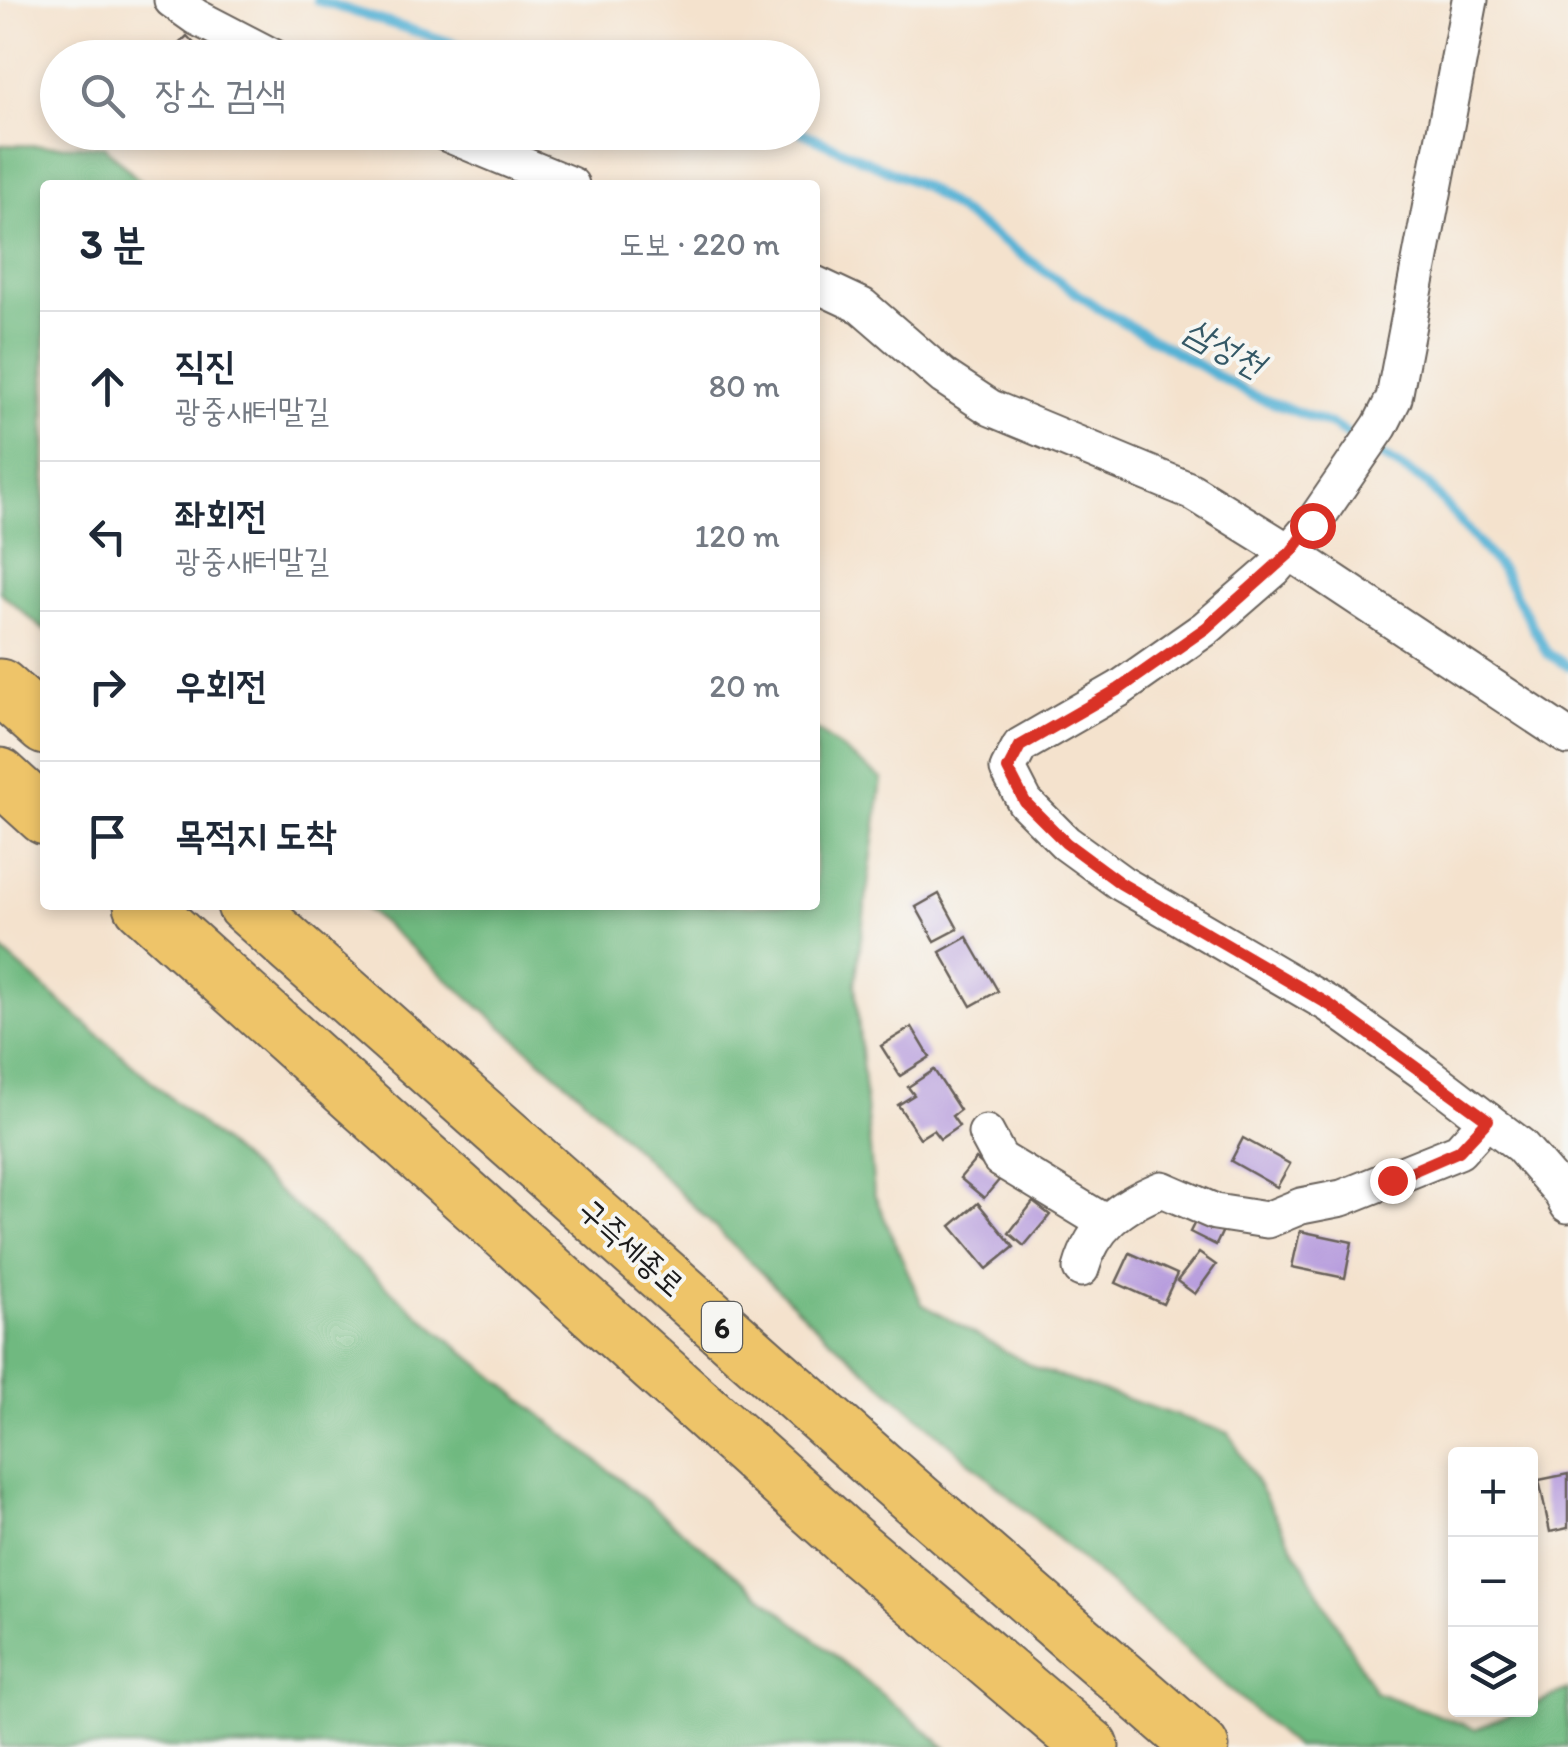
<!DOCTYPE html>
<html lang="ko">
<head>
<meta charset="utf-8">
<style>
	body { margin:0; font-family:Itim,"Poor Story",sans-serif; background:#f2f2f3; color:#1f2937 }
	.controls { position:absolute; right:30px; bottom:30px; display:grid; overflow:hidden; border-radius:10px; box-shadow:0 5px 15px #0003 }
	.controls button { width:90px; height:90px; display:grid; place-items:center; padding:0; border:0; border-bottom:2px solid #e0e1e3; background:#fff; color:#1f2937; font:50px sans-serif }
	.stop { position:absolute; width:30px; height:30px; margin:-22px; border:8px solid #d93025; border-radius:50%; background:#fff }
	.stop.end { background:#d93025; border-color:#fff; box-shadow:0 2px 10px #0008 }
	.list { margin:0; padding:0; list-style:none }
	h2 { display:flex; justify-content:space-between; align-items:center; height:130px; margin:0; padding:0 40px; font-size:42px }
	h2 small { font-size:32px; font-weight:400; color:#747a83 }
	.list li { display:grid; grid-template-columns:65px 1fr auto; gap:30px; align-items:center; box-sizing:border-box; height:150px; padding:0 40px; border-top:2px solid #e0e1e3 }
	.list b { display:block; font-size:38px; white-space:nowrap }
	.list p { margin:0; font-size:32px; white-space:nowrap; color:#747a83 }
	.list em { font-size:32px; font-style:normal; color:#747a83 }
	.icon { flex:none; width:55px; height:55px; fill:none; stroke:currentColor; stroke-width:2; stroke-linecap:round; stroke-linejoin:round }
	.map { position:relative; flex:none; width:1568px; height:1747px; overflow:hidden }
	.search { position:absolute; background:#fff; box-shadow:0 5px 15px #0003; left:40px; top:40px; width:780px; height:110px; display:flex; align-items:center; gap:25px; box-sizing:border-box; padding:0 35px; border-radius:55px; color:#747a83; font-size:38px }
	.panel { position:absolute; background:#fff; box-shadow:0 5px 15px #0003; left:40px; top:180px; width:780px; height:730px; border-radius:10px }
	.map>svg:first-child { display:block }
	.forest { fill:#70b980; stroke:#466a4e; stroke-width:2.5 }
	.lines { fill:none; stroke-linecap:round; stroke-linejoin:round }
	.stream { stroke:#57b2d5; stroke-width:10 }
	.building { fill:#b397dc }
	.minor-casing { stroke:#68615a; stroke-width:39 }
	.trunk-casing { stroke:#68615a; stroke-width:59 }
	.minor { stroke:#fff; stroke-width:35 }
	.trunk { stroke:#eec469; stroke-width:55 }
	.route { stroke:#d93025; stroke-width:12 }
	.labels { text-anchor:middle; dominant-baseline:central; stroke-width:8; stroke-linejoin:round; paint-order:stroke }
	.shield { fill:#f6f6f2; stroke:#5d5d5c; stroke-width:2.5 }
	.shield-label { font-size:30px; font-weight:bold; fill:#1c1c1c }
	.street-label { font-size:32px; fill:#1c1c1c; stroke:#f6f6f2 }
	.water-label { font-size:35px; font-style:italic; fill:#345866; stroke:#f6f6f2 }
</style>
</head>
<body>
<div class="map">
<svg width="1568" height="1747" viewBox="0 0 1568 1747">
	<rect width="100%" height="100%" fill="#f6f6f2"/>
	<filter id="ink" filterUnits="userSpaceOnUse"><feTurbulence type="fractalNoise" baseFrequency=".01" numOctaves="2"/><feDisplacementMap in="SourceGraphic" scale="20" xChannelSelector="R" yChannelSelector="G"/><feConvolveMatrix kernelMatrix="1 2 1 2 8 2 1 2 1" color-interpolation-filters="sRGB"/></filter>
	<filter id="wash" filterUnits="userSpaceOnUse"><feTurbulence type="fractalNoise" baseFrequency=".0048" numOctaves="4" result="noise"/><feDisplacementMap in="SourceGraphic" scale="40" xChannelSelector="R" yChannelSelector="G"/><feGaussianBlur stdDeviation="2.25" result="paint"/><feColorMatrix in="noise" values="0 0 0 0 0 0 0 0 0 0 0 0 0 0 0 0 0 1.4 0 .05"/><feComposite in="paint" operator="in"/></filter>
	<g filter="url(#wash)">
		<rect width="100%" height="100%" fill="#f4e2cd"/>
		<g class="forest">
			<polygon points="0,145 104,146 144,185 45,185 45,631 0,592"/>
			<polygon points="815,729 882,779 855,984 874,1194 922,1304 1037,1369 1229,1433 1375,1692 1475,1729 1522,1710 1530,1710 1531,1706 1568,1690 1568,1747 1295,1747 813,1324 581,1095 362,905 815,905"/>
			<polygon points="0,949 424,1319 946,1747 0,1747"/>
		</g>
		<g class="lines">
			<g class="stream">
				<polyline points="317,0 499,58"/>
				<polyline points="801,132 923,186 1098,308 1251,395 1332,425 1428,484 1503,572 1547,653 1568,666"/>
			</g>
		</g>
		<g id="blocks">
			<g class="building">
				<polygon points="187,36 208,58 164,58"/>
				<polygon points="939,894 958,929 935,941 916,907"/>
				<polygon points="967,937 998,991 971,1006 940,952"/>
				<polygon points="912,1027 930,1057 900,1076 881,1046"/>
				<polygon points="934,1070 960,1110 952,1116 959,1126 940,1139 933,1130 920,1138 898,1105 914,1095 908,1087"/>
				<polygon points="1243,1138 1290,1164 1277,1187 1231,1161"/>
				<polygon points="976,1159 1000,1179 984,1198 960,1178"/>
				<polygon points="1033,1202 1050,1215 1024,1246 1009,1233"/>
				<polygon points="978,1203 1014,1247 987,1269 951,1226"/>
				<polygon points="1199,1214 1225,1226 1216,1245 1190,1232"/>
				<polygon points="1300,1231 1352,1242 1345,1278 1292,1267"/>
				<polygon points="1130,1253 1177,1274 1163,1304 1116,1283"/>
				<polygon points="1199,1253 1216,1265 1195,1294 1177,1281"/>
				<polygon points="1568,1474 1568,1528 1550,1532 1539,1480"/>
			</g>
		</g>
	</g>
	<g filter="url(#ink)">
		<use href="#blocks" fill-opacity="0" stroke="#68615a" stroke-width="2.5"/>
		<g class="lines">
			<g class="minor-casing">
				<g id="minor">
					<polyline points="172,0 196,17 275,58"/>
					<polyline points="1470,0 1394,398 1380,426 1312,525 1274,569 1206,628 1119,689 1020,746 1008,769 1025,802 1066,843 1121,883 1330,1005 1424,1072 1521,1146 1560,1191 1568,1205"/>
					<polyline points="443,132 571,185"/>
					<polyline points="815,284 862,306 944,377 991,408 1191,491 1291,553 1568,737"/>
					<polyline points="986,1133 1000,1159 1104,1222"/>
					<path d="M1081,1269C1093,1226 1121,1206 1162,1189L1215,1212L1267,1220L1301,1206L1342,1198L1459,1151L1487,1120"/>
				</g>
			</g>
			<g class="trunk-casing">
				<g id="trunk">
					<polyline points="0,687 45,727"/>
					<polyline points="0,776 45,817"/>
					<polyline points="142,905 858,1549 1091,1747"/>
					<polyline points="245,905 887,1474 1201,1747"/>
				</g>
			</g>
			<use href="#minor" class="minor"/>
			<use href="#trunk" class="trunk"/>
		</g>
	</g>
	<g class="lines" filter="url(#ink)">
		<polyline class="route" points="1312,525 1291,552 1206,628 1119,689 1020,746 1008,769 1025,802 1066,843 1120,883 1330,1005 1488,1120 1459,1151 1392,1180"/>
	</g>
	<g class="labels">
		<rect class="shield" x="702" y="1302" width="40" height="50" rx="8"/>
		<g class="shield-label">
			<text x="722" y="1327">6</text>
		</g>
		<g class="street-label">
			<text transform="translate(632 1247) rotate(42)">구즉세종로</text>
		</g>
		<g class="water-label">
			<text transform="translate(1225 347) rotate(29)">삼성천</text>
		</g>
	</g>
</svg>
<div class="controls">
<button>+</button>
<button>−</button>
<button><svg class="icon" aria-label="layers" viewBox="0 0 24 24"><path d="M12 4l9 5-9 5-9-5zM3 14l9 5 9-5"/></svg></button>
</div>
<div class="stop" style="left:1312px;top:525px"></div>
<div class="stop end" style="left:1392px;top:1180px"></div>
<div class="search"><svg class="icon" aria-label="search" viewBox="0 0 24 24"><circle cx="10" cy="10" r="6"/><path d="M15 15l6 6"/></svg>장소 검색</div>
<section class="panel">
<h2>3 분<small>도보 · 220 m</small></h2>
<ul class="list">
<li><svg class="icon" aria-label="ahead" viewBox="0 0 24 24"><path d="M12 20V5M6 11l6-6 6 6"/></svg><div><b>직진</b><p>광중새터말길</p></div><em>80 m</em></li>
<li><svg class="icon" aria-label="left" viewBox="0 0 24 24"><path d="M17 20v-9H6M10 6l-5 5 5 5"/></svg><div><b>좌회전</b><p>광중새터말길</p></div><em>120 m</em></li>
<li><svg class="icon" aria-label="right" viewBox="0 0 24 24"><path d="M7 20v-9h11M14 6l5 5-5 5"/></svg><div><b>우회전</b></div><em>20 m</em></li>
<li><svg class="icon" aria-label="arrive" viewBox="0 0 24 24"><path d="M6 21V4h12l-3 4 3 4H6"/></svg><div><b>목적지 도착</b></div></li>
</ul>
</section>
</div>
</body>
</html>
